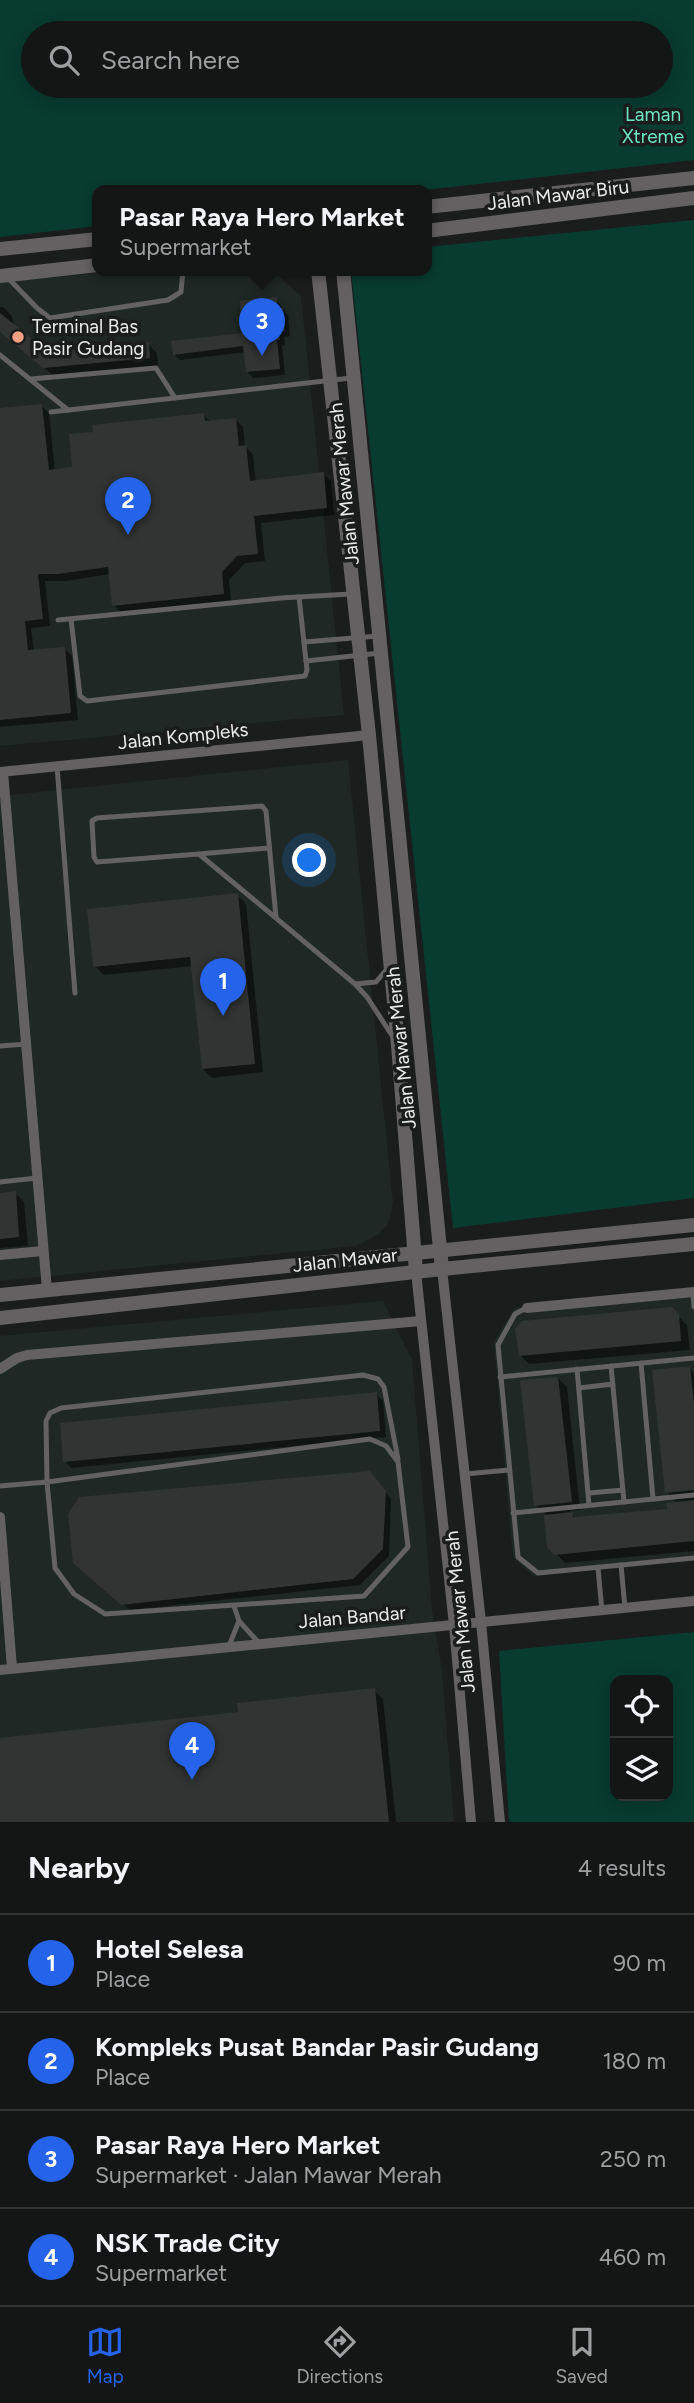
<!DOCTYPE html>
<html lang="en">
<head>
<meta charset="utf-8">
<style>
	body { margin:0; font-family:Figtree,sans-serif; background:#212322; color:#f1f3f6 }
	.controls { position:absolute; right:21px; bottom:21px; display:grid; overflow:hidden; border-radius:14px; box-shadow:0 4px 18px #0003 }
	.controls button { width:63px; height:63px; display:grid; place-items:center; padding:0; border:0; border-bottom:2px solid #333534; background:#141615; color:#f1f3f6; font:35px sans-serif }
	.you { position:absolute; left:310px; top:861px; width:24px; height:24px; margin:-18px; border:5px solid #fff; border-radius:50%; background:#1a73e8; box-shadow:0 0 0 10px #1a73e833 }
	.badge { display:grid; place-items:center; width:46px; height:46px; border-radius:50%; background:#2563eb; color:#fff; font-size:23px; font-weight:700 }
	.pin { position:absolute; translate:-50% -58px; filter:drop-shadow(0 2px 4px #0008) }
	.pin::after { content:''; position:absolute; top:37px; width:24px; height:21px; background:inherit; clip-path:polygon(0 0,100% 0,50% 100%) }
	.popup { position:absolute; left:92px; top:185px; width:340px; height:91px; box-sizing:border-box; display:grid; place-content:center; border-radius:14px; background:#141615; filter:drop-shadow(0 2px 5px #0005); font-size:23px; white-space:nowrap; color:#9d9fa0 }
	.popup b { font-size:26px; color:#f1f3f6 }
	.popup::after { content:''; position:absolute; left:50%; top:100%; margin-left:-14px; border:14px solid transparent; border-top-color:#141615 }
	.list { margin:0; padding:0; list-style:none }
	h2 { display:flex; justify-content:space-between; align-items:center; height:91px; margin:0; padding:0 28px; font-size:30px }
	h2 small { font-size:23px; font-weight:400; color:#9d9fa0 }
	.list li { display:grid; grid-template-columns:46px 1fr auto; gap:21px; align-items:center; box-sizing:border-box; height:98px; padding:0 28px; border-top:2px solid #333534 }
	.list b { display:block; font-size:26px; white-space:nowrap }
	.list p { margin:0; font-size:23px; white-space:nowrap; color:#9d9fa0 }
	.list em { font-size:23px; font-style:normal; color:#9d9fa0 }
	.icon { flex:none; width:38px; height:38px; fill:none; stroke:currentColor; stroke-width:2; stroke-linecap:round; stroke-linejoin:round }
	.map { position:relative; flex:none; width:694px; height:1822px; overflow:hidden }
	.search { position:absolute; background:#141615; box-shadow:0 4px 18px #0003; left:21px; right:21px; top:21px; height:77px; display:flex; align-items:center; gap:18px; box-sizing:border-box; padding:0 24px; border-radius:38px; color:#9d9fa0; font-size:26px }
	.sheet { height:483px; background:#141615 }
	nav { display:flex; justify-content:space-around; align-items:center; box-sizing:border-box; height:98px; border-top:2px solid #333534; background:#141615; font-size:19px; color:#9d9fa0 }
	nav a { display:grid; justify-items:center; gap:4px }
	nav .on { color:#2563eb }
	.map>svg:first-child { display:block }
	.built { fill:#1f2825 }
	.green { fill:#083c2f; fill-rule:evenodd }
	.shadow { fill:#0007 }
	.building { fill:#313433 }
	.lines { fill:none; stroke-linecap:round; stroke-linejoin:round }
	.service { stroke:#636161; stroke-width:5 }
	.minor { stroke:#636161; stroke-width:10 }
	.tertiary { stroke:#636161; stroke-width:14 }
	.poi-dot { fill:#f39f82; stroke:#1a1d1c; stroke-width:2.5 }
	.labels { text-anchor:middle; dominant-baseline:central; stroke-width:7; stroke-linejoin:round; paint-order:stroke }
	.park-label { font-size:19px; fill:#6ce8c3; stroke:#1a1d1c }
	.street-label { font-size:19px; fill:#eaeceb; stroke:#1a1d1c }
	.poi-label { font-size:19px; fill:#eaeceb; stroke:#1a1d1c; text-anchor:start }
</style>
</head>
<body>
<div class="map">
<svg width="694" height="1822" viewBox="0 0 694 1822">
	<rect width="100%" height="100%" fill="#1a1d1c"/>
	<g class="built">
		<polygon points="132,270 271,270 301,296 344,715 0,746 0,282"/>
		<polygon points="348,760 393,1203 389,1222 379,1234 356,1246 0,1281 0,796"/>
		<polygon points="694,1287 694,1561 534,1576 513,1558 494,1342 514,1309 529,1304"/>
		<polygon points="383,1301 412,1360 432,1610 442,1671 454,1822 0,1822 0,1336"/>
	</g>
	<g class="green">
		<path d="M0,0H694V160L424,190H98L97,226L0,237ZM33,33H661V86H33Z"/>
		<polygon points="694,220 694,1198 453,1228 351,270 426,270 427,247"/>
		<path d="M694,1632V1822H509L499,1651ZM615,1680H668V1796H615Z"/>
	</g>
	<g class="shadow">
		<polygon points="276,299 288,316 290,336 284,337 285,345 282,346 285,375 253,378 247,371 246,352 180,360 174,354 244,334"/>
		<polygon points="0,307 3,307 12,316 14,326 46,353 148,344 157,353 158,366 54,376 0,332"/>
		<polygon points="42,406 49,413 55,471 74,469 203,415 211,422 235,419 243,427 245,446 253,455 256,482 323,474 331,481 334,515 261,523 265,561 245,563 229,580 231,601 121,613 114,605 110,574 66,581 45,581 50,626 31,628 34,652 65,649 72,656 78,720 0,727 0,410"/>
		<polygon points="237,895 246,904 263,1072 212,1078 203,1069 193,966 104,975 95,966"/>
		<polygon points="15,1193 24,1202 28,1246 0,1248 0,1194"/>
		<polygon points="671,1309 687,1325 690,1350 529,1364 520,1355"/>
		<polygon points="690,1368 694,1373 694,1551 565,1563 549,1546 546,1514 535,1505 558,1378 567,1387 580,1510 569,1511 577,1519 668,1510 678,1504 667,1492"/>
		<polygon points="376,1394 383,1401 386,1437 71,1468 65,1461"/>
		<polygon points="376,1479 391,1499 389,1556 360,1585 130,1610 82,1570"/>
		<polygon points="374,1690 383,1699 396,1822 0,1822 0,1739 240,1713"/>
	</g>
	<g class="building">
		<polygon points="277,297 278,309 283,308 285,331 279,331 280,340 277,340 280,369 246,372 243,346 173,355 171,341 242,333 240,301"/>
		<polygon points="0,313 47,351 149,342 150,358 43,368 0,332"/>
		<polygon points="42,404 49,470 72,467 69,434 93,432 92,425 204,413 205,421 236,418 239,446 246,445 250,481 324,472 327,508 254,516 258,554 237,556 222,572 224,594 112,606 108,567 58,574 38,574 43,619 25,621 28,650 65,647 71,713 0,720 0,408"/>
		<polygon points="238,893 255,1064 202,1069 190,957 93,967 87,909"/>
		<polygon points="16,1191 19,1237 0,1239 0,1193"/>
		<polygon points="672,1307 679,1314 681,1341 519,1356 515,1329 522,1321"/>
		<polygon points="690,1366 694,1404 694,1490 665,1493 652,1370"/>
		<polygon points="558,1377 572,1502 534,1506 520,1380"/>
		<polygon points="377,1392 380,1431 63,1462 60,1423"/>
		<polygon points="370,1471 386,1491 383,1549 353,1579 121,1605 73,1563 68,1514 79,1497"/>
		<polygon points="694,1500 694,1541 554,1555 547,1547 544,1515 573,1512 573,1517 667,1509 666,1503"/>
		<polygon points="375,1688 389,1822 0,1822 0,1738 238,1712 237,1703"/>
	</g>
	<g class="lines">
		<g class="service">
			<polyline points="9,279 37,308 50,318 168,300 181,292 183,270"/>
			<polyline points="0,355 68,410"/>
			<polyline points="31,379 156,368 175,398"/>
			<polyline points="51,412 351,378"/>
			<polyline points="71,619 80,696 87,701 305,676 307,670 299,597"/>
			<polyline points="58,620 281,598 351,594"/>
			<polyline points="304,642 378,636"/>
			<polyline points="306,661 380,653"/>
			<polyline points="57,766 75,993"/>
			<polyline points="199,854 269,848"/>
			<polyline points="276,917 266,811 262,806 97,818 92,821 94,857 97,862 199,854 355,984 367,997 393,1037"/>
			<polyline points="355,984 376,982 387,969"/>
			<polyline points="0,1046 26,1044"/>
			<polyline points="0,1182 37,1178"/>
			<polyline points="693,1292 694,1307"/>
			<polyline points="526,1308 515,1314 498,1345 518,1557 538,1573 694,1558"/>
			<polyline points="641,1363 653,1499"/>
			<polyline points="611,1366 624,1502"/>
			<polyline points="577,1369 589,1505"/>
			<polyline points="500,1377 694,1358"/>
			<polyline points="579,1388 613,1384"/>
			<polygon points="370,1439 386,1446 398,1462 408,1547 364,1596 105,1614 74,1594 55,1568 47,1482"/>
			<polyline points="465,1474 509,1470"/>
			<polyline points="0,1486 47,1482 46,1421 50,1413 61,1408 363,1375 378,1379 384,1387 398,1459"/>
			<polyline points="589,1493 623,1490"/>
			<polyline points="513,1513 694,1495"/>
			<polyline points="621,1565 625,1608"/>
			<polyline points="598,1568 602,1611"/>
			<polyline points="234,1606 239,1621 259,1643"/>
			<polyline points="229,1646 239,1621"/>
		</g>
		<g class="minor">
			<polyline points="0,772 369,735"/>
			<polyline points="3,772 47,1290"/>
			<polyline points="0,1255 43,1251"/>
			<polyline points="442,1269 481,1622 500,1822"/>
			<polyline points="416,1272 454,1625 471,1822"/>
			<polyline points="527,1308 694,1292"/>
			<polyline points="0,1369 17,1358 27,1355 421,1321"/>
			<polyline points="0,1517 12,1668"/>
			<polyline points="0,1670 694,1601"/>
		</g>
		<g class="tertiary">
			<polyline points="426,207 694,178"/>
			<polyline points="426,231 694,198"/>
			<polyline points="0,249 98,239"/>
			<polyline points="318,270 369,735 398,1045 416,1272"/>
			<polyline points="343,270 442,1269"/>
			<polyline points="0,276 98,265"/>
			<polyline points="0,1295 694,1225"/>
			<polyline points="0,1318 442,1269 694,1244"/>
		</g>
	</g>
	<circle class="poi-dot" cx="18" cy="337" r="7"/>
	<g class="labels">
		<g class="park-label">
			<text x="653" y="114">Laman<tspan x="653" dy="22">Xtreme</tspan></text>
		</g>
		<g class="street-label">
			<text transform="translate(558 195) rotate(-7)">Jalan Mawar Biru</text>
			<text transform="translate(344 484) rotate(-96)">Jalan Mawar Merah</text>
			<text transform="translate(183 736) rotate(-6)">Jalan Kompleks</text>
			<text transform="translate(401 1048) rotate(-96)">Jalan Mawar Merah</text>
			<text transform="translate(345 1260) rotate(-6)">Jalan Mawar</text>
			<text transform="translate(460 1612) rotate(-96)">Jalan Mawar Merah</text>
			<text transform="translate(352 1617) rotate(-5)">Jalan Bandar</text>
		</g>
		<g class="poi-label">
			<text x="32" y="326">Terminal Bas<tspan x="32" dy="22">Pasir Gudang</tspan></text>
		</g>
	</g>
</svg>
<div class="controls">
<button><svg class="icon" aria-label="locate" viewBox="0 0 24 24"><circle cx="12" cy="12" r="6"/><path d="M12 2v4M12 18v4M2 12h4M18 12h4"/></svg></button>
<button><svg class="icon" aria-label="layers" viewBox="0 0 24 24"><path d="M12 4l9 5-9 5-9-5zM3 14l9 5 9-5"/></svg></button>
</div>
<div class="you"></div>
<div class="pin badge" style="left:223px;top:1016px">1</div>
<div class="pin badge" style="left:128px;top:535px">2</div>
<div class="pin badge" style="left:262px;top:356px">3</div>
<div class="popup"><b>Pasar Raya Hero Market</b>Supermarket</div>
<div class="pin badge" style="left:192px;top:1780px">4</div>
<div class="search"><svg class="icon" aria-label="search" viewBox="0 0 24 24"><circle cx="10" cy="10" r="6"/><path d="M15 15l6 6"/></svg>Search here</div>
</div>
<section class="sheet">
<h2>Nearby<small>4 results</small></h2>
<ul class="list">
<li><span class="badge">1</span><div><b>Hotel Selesa</b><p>Place</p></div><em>90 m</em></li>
<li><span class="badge">2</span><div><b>Kompleks Pusat Bandar Pasir Gudang</b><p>Place</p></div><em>180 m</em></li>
<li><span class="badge">3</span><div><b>Pasar Raya Hero Market</b><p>Supermarket · Jalan Mawar Merah</p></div><em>250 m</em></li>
<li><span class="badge">4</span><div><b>NSK Trade City</b><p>Supermarket</p></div><em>460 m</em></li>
</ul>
</section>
<nav>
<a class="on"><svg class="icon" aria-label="map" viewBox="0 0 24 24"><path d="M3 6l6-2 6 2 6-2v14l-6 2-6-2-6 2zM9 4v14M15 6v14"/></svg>Map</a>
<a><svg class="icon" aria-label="directions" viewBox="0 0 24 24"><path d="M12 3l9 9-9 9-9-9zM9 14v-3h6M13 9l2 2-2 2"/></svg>Directions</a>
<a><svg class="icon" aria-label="saved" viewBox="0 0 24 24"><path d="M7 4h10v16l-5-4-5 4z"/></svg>Saved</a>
</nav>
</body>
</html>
